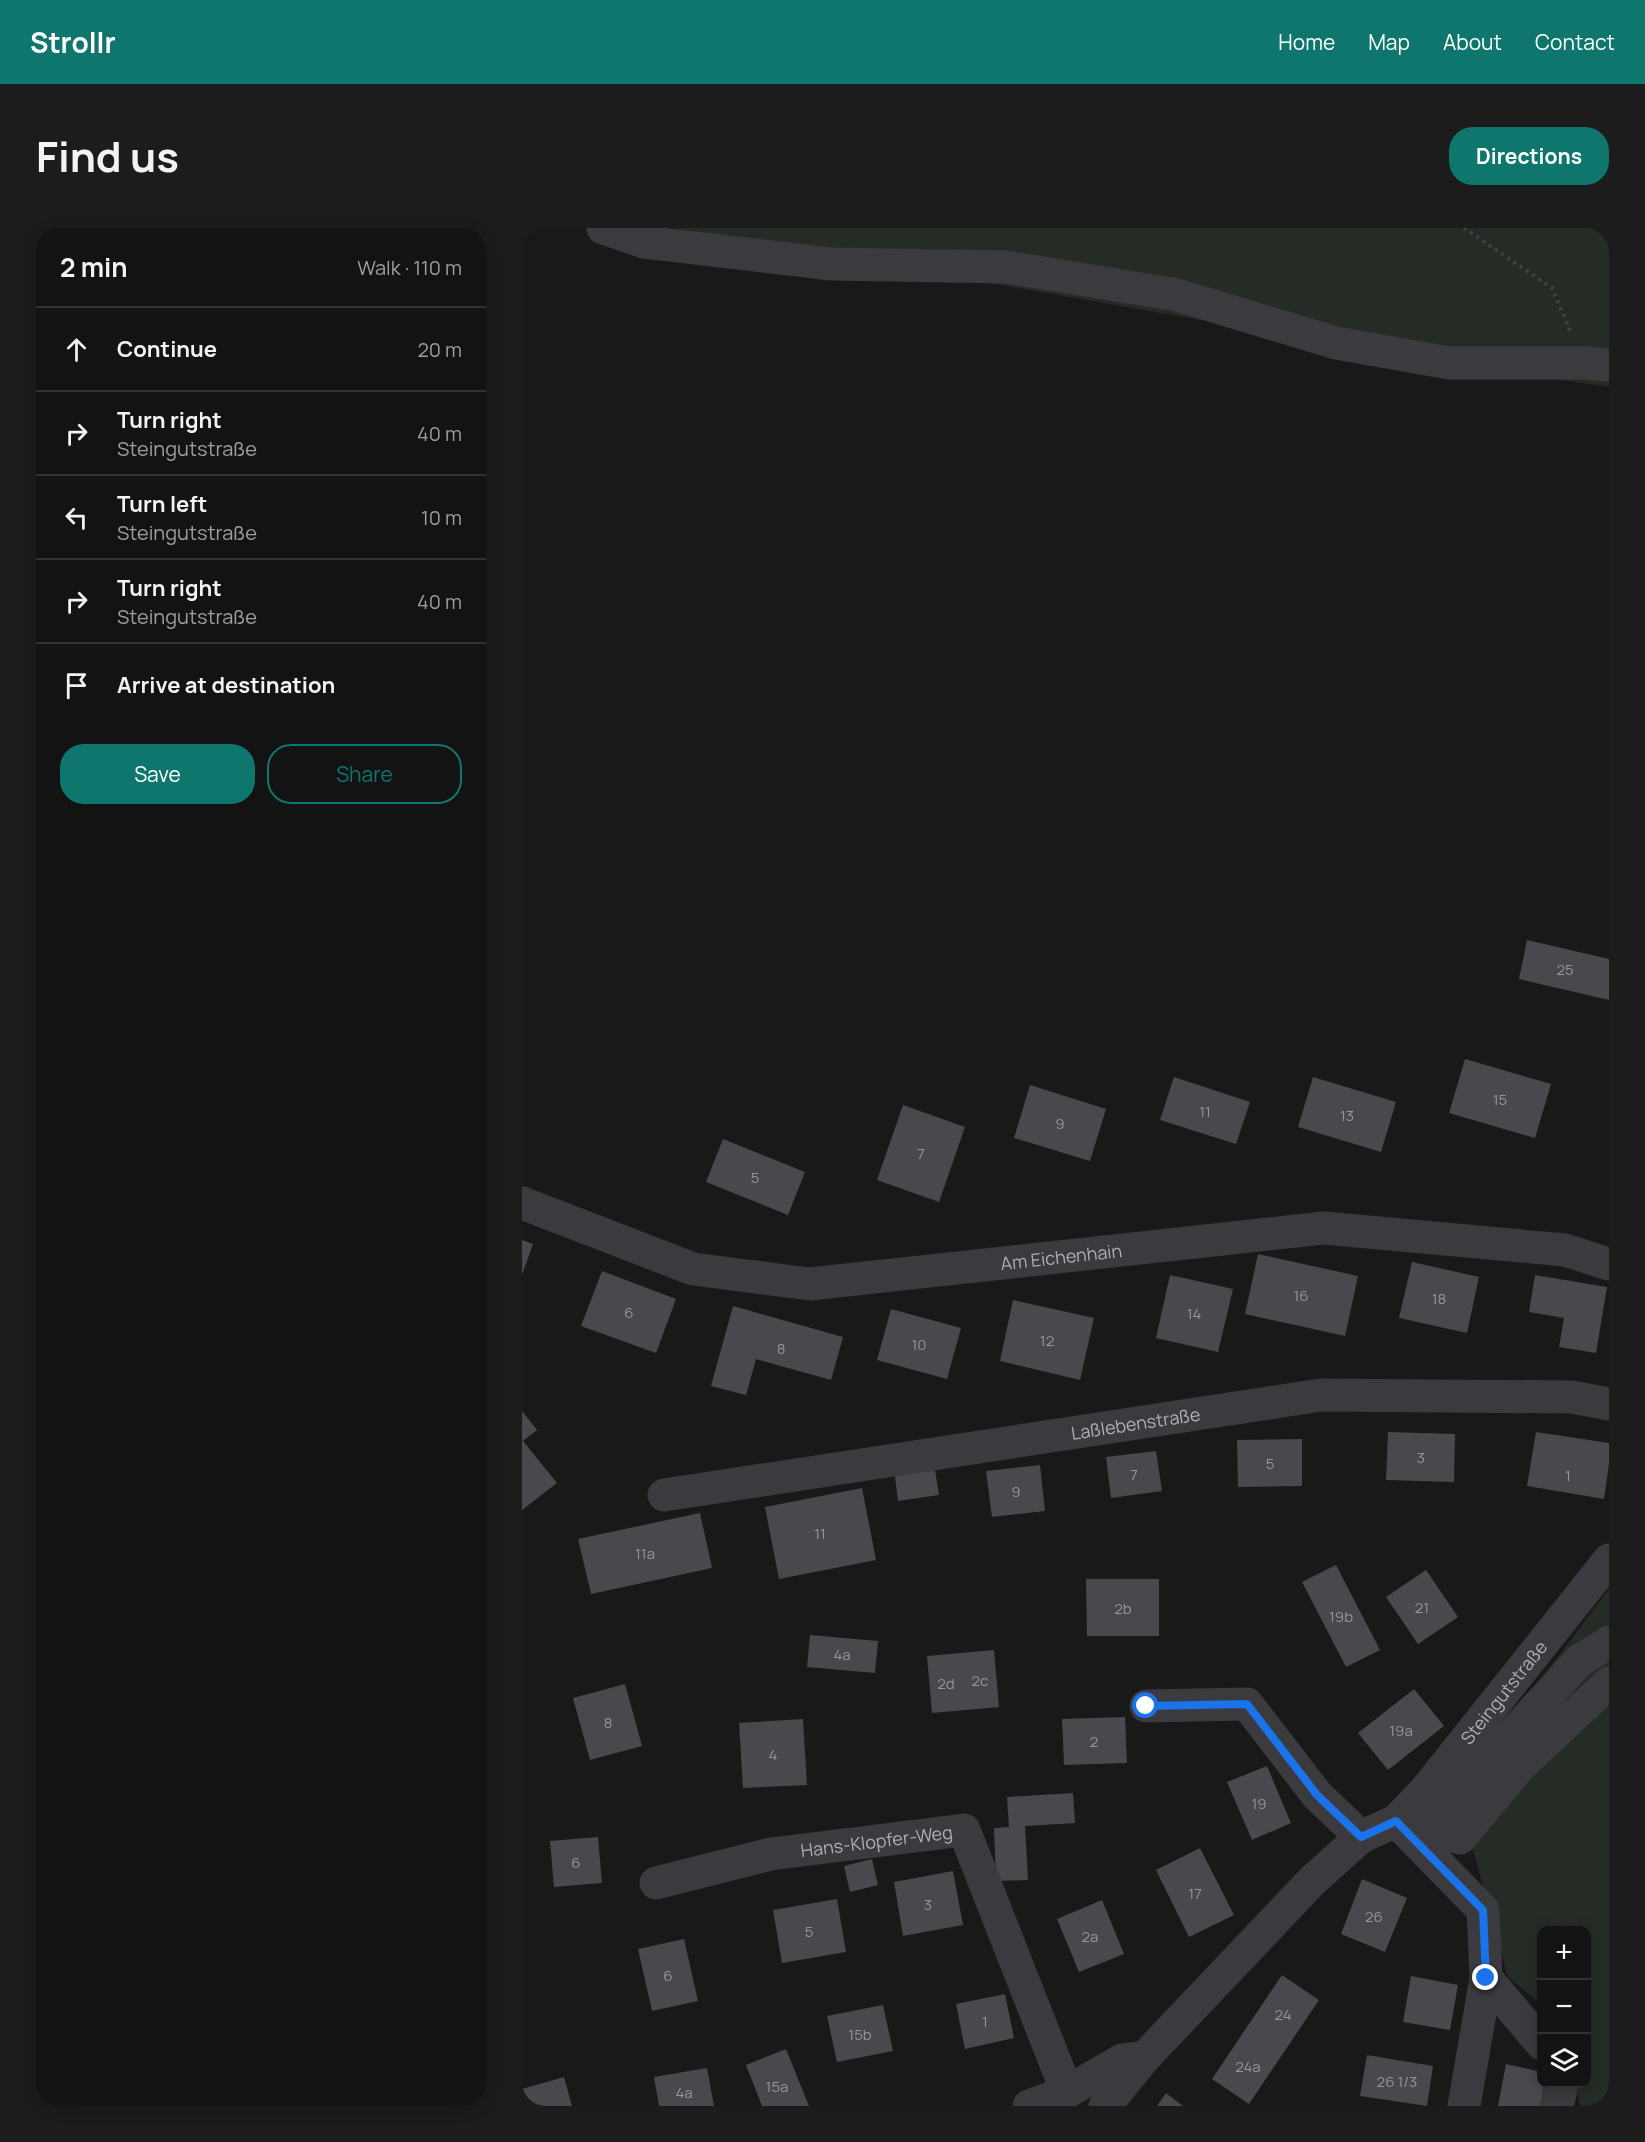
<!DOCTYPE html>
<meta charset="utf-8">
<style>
body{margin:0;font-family:Manrope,sans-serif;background:#1c1c1d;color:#f1f3f6}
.controls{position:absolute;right:18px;bottom:18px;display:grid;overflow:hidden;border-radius:12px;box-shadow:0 3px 15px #0003}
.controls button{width:54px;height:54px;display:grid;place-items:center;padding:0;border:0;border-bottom:2px solid #323234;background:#131314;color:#f1f3f6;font:30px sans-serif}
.stop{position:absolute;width:18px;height:18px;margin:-14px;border:4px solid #1a73e8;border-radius:50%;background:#fff}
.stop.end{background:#1a73e8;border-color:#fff;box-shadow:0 2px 6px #0008}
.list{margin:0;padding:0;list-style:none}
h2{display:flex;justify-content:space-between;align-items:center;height:78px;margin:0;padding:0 24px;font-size:26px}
h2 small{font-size:20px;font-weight:400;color:#9d9ea0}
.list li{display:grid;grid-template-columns:39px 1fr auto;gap:18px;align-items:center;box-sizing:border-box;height:84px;padding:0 24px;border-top:2px solid #323234}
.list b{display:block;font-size:22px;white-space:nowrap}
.list p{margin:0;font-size:20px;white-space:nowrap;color:#9d9ea0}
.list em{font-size:20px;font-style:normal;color:#9d9ea0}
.actions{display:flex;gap:12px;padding:18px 24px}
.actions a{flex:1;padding:14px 0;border:2px solid #0f766e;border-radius:24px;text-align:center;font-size:21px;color:#0f766e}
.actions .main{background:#0f766e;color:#fff}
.icon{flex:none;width:33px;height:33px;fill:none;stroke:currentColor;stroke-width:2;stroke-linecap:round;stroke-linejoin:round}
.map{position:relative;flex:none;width:1087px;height:1878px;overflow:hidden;border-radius:24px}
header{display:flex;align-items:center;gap:36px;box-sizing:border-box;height:84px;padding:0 30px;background:#0f766e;color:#fff}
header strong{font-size:28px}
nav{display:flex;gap:33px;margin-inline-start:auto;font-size:21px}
.intro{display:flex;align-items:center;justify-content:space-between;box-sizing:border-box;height:144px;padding:0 36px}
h1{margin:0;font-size:42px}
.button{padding:15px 27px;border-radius:24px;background:#0f766e;color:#fff;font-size:21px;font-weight:700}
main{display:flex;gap:36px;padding:0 36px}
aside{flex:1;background:#131314;border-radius:24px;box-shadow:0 3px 15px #0003}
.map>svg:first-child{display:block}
</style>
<header>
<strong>Strollr</strong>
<nav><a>Home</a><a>Map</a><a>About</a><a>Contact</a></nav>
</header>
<div class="intro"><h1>Find us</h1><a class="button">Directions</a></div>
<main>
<aside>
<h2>2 min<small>Walk · 110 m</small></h2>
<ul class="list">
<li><svg class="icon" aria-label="ahead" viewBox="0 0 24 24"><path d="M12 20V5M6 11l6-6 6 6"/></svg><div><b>Continue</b></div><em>20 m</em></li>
<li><svg class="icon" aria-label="right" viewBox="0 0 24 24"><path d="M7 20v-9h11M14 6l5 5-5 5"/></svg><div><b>Turn right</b><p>Steingutstraße</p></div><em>40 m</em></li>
<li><svg class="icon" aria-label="left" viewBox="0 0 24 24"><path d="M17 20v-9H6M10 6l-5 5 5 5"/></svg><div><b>Turn left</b><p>Steingutstraße</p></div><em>10 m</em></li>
<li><svg class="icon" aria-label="right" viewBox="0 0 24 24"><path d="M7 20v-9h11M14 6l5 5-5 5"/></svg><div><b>Turn right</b><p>Steingutstraße</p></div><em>40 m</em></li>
<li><svg class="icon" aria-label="arrive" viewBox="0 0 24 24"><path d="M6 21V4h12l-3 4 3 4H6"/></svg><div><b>Arrive at destination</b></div></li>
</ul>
<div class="actions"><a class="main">Save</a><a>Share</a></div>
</aside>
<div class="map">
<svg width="1087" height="1878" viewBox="0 0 1087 1878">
<rect width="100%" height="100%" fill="#19191a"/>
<path fill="#252c26" d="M151 0H1087V159L927 135Z
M1087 1361V1878H1058L1054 1856H1064V1702H1020L1019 1776 986 1749 935 1563Z"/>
<path fill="#48494c" d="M1005 712 1087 731V772L997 751Z
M943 831 1029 856 1013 910 927 885Z
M652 849 728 874 714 916 638 892Z
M791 849 874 874 859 924 776 899Z
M508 857 584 881 568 933 492 910Z
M381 877 443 899 417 974 355 952Z
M201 911 283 944 266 987 184 954Z
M0 1012 11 1016 0 1047Z
M736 1026 836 1048 823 1108 723 1086Z
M890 1034 957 1049 945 1105 877 1090Z
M80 1043 154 1071 134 1125 59 1098Z
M648 1047 711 1061 696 1124 634 1110Z
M1013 1047 1085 1059 1074 1125 1037 1119 1042 1090 1007 1084Z
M491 1072 572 1090 558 1152 478 1133Z
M211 1078 321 1109 309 1152 234 1131 224 1167 189 1158Z
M369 1081 439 1100 425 1151 355 1132Z
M0 1183 15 1202 1 1213 35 1255 0 1282Z
M866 1204 933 1206 932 1254 864 1252Z
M1014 1204 1087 1215V1236L1082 1271 1005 1258Z
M780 1211V1258L716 1259 715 1212Z
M634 1223 640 1263 589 1270 584 1229Z
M412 1236 417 1267 376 1273 372 1241Z
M518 1237 523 1283 470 1289 464 1243Z
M340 1260 354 1332 257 1351 243 1279Z
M178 1285 190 1340 69 1366 56 1311Z
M814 1337 858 1422 824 1439 780 1354Z
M904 1342 936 1389 896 1416 864 1369Z
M564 1351H637V1408H565Z
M288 1407 356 1413 353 1445 285 1439Z
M472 1422 477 1479 410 1485 405 1428Z
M103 1456 120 1518 68 1532 51 1470Z
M892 1461 922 1498 866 1542 836 1505Z
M603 1489 605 1535 542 1537 540 1491Z
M281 1491 285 1557 221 1560 217 1495Z
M745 1538 769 1595 730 1612 705 1554Z
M551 1565 553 1595 503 1598 506 1652 474 1653 472 1600 487 1599 485 1569Z
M76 1609 80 1655 32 1659 28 1613Z
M678 1620 712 1687 667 1709 634 1642Z
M350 1631 356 1657 328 1664 322 1638Z
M431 1643 441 1697 381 1708 372 1654Z
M840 1651 885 1670 863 1724 819 1706Z
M315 1671 324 1724 260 1735 251 1682Z
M580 1672 602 1726 557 1744 535 1691Z
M162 1711 176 1773 130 1783 116 1721Z
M760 1747 797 1772 727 1876 690 1851Z
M889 1748 936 1757 928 1802 881 1794Z
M483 1766 492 1810 443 1821 434 1776Z
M361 1777 371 1823 315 1834 305 1788Z
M264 1821 287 1878H240L224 1837Z
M845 1827 911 1838 905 1878 838 1868Z
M984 1836 1020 1844V1856H1023L1018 1878H976Z
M185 1840 192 1878H137L132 1849Z
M42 1849 50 1878H0V1861Z
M644 1865 661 1878H635Z"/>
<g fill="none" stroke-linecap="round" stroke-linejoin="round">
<path stroke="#404146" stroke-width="4" stroke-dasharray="3 4.5" stroke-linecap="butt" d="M942 0 1030 60 1049 105"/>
<g stroke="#3a3a3f" stroke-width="33">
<path d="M81 0 122 14 309 36 484 39 655 67 814 115 927 135H1063L1087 137"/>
<path id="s1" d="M0 975 171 1041 288 1056 802 1000 1043 1022 1087 1036"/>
<path id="s2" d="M142 1267 799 1167 1050 1169 1087 1176"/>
<path d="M624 1478 725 1476 795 1567 839 1609"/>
<path id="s3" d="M874 1593 903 1563 1087 1332"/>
<path d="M874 1593 961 1682 964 1750 942 1878"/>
<path d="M879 1594 938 1610 997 1539 1087 1455"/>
<path id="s4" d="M134 1655 249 1626 442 1602 545 1864"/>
<path d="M964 1750 1020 1816"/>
<path d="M507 1878 545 1864 600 1832 622 1829"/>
<path d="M583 1878 623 1829 790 1653 839 1609 874 1593 921 1582 1057 1433 1087 1414"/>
<path d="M1035 1878 1039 1862 1037 1856"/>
</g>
</g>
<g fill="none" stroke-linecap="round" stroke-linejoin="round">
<path stroke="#1a73e8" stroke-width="8" d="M624 1478 725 1476 795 1567 839 1609 874 1593 961 1682 964 1750"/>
</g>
<g text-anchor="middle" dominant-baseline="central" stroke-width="4.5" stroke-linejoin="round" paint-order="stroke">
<g font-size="15" fill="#93969d">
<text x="1043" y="741">25</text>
<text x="978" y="871">15</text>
<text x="683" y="883">11</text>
<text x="825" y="887">13</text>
<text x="538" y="895">9</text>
<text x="399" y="925">7</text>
<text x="233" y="949">5</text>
<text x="779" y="1067">16</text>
<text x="917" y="1070">18</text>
<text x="107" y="1084">6</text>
<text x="672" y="1085">14</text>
<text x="525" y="1112">12</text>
<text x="397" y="1116">10</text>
<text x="259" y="1120">8</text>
<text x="899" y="1229">3</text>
<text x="748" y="1235">5</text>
<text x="612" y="1246">7</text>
<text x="1046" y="1247">1</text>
<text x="494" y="1263">9</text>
<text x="298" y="1305">11</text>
<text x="123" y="1325">11a</text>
<text x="900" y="1379">21</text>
<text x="601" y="1380">2b</text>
<text x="819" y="1388">19b</text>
<text x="320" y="1426">4a</text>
<text x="458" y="1452">2c</text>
<text x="424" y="1455">2d</text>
<text x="86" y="1494">8</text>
<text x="879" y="1502">19a</text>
<text x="572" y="1513">2</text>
<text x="251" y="1526">4</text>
<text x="737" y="1575">19</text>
<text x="54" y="1634">6</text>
<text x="673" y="1665">17</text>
<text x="406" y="1676">3</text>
<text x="852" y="1688">26</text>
<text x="287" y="1703">5</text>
<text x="568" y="1708">2a</text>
<text x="146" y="1747">6</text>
<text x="761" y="1786">24</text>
<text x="463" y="1793">1</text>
<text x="338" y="1806">15b</text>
<text x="726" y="1838">24a</text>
<text x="875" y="1853">26 1/3</text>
<text x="255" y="1858">15a</text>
<text x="162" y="1864">4a</text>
</g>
<g font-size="18" fill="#acafb8" stroke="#141315">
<text stroke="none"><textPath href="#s1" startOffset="554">Am Eichenhain</textPath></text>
<text stroke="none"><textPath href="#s2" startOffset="477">Laßlebenstraße</textPath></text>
<text stroke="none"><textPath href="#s3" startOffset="168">Steingutstraße</textPath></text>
<text stroke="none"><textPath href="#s4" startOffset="225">Hans-Klopfer-Weg</textPath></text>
</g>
</g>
</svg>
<div class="controls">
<button>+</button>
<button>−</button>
<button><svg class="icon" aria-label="layers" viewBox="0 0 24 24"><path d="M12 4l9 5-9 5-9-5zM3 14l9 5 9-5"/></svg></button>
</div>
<div class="stop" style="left:624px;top:1478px"></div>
<div class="stop end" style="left:964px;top:1750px"></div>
</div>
</main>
